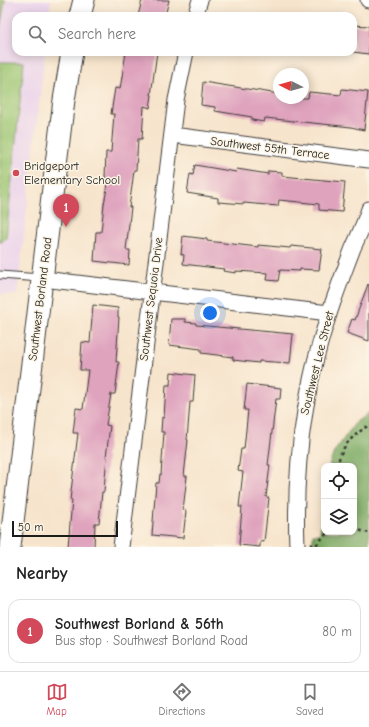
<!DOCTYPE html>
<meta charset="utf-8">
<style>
body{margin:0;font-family:"Comic Neue",sans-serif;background:#f6f6f6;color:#222}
.controls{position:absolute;right:12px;bottom:12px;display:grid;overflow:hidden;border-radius:8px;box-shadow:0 2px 10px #0003}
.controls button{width:36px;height:36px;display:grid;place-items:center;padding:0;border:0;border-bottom:1px solid #e0e0e0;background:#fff;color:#222;font:20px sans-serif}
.compass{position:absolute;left:273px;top:68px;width:36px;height:36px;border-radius:50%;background:#fff;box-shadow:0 2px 10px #0003;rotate:276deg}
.scale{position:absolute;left:12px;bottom:10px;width:106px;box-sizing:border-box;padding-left:4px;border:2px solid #1c1c1c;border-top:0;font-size:11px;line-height:14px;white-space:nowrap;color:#1c1c1c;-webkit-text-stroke:3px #fcf5e5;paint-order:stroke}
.you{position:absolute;left:210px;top:313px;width:14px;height:14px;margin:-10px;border:3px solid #fff;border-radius:50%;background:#1a73e8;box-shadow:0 0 0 6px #1a73e833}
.badge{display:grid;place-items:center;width:26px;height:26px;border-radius:50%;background:#d1495b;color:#fff;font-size:13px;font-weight:700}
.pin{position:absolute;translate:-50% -33px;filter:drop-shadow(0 1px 2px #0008)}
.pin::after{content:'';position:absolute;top:21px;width:14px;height:12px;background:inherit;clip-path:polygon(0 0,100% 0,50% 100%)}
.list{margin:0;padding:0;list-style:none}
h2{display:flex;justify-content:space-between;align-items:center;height:52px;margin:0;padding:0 16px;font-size:17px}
h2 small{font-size:13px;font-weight:400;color:#767676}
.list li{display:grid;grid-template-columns:26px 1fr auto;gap:12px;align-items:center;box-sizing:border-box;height:64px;margin:0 8px 8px;padding:0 8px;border:1px solid #e0e0e0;border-radius:12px}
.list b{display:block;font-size:15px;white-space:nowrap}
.list p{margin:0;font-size:13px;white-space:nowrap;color:#767676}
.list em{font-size:13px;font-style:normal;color:#767676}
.icon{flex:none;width:22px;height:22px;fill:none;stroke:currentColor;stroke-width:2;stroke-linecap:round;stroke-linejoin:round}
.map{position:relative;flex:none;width:369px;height:547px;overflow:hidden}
.search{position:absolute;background:#fff;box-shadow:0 2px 10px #0003;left:12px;right:12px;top:12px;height:44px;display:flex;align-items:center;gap:10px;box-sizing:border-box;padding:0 14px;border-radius:12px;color:#767676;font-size:15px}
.sheet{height:124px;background:#fff}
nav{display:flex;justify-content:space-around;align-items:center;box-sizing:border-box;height:56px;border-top:1px solid #e0e0e0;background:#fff;font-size:11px;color:#767676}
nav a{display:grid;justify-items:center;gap:2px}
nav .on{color:#d1495b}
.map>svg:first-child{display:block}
</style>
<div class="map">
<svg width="369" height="547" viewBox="0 0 369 547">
<rect width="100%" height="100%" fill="#fcf5e5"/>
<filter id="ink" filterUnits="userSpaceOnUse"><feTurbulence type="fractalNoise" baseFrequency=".025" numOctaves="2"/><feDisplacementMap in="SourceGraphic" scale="8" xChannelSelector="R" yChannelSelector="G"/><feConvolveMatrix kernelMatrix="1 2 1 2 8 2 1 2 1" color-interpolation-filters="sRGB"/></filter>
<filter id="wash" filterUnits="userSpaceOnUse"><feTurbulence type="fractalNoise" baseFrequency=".012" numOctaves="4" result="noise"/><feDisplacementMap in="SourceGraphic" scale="16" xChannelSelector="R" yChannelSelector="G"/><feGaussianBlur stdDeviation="0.9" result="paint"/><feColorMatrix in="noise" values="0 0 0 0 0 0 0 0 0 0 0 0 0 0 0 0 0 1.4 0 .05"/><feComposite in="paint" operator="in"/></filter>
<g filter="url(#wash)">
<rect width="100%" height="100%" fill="#f7e4cc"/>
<path fill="#ead1ec" d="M0 0H51L49 16H16V52H45L17 295 0 294Z"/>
<path fill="#9bc571" stroke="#5c7046" d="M0 0H5L0 28Z
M0 62H24L6 238 0 243Z"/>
<path fill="#7caa63" stroke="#4c6340" d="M369 413V545L313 547V534H320L324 480V532H354V466H329L334 452 356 422Z"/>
<g id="blocks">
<path fill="#dfa3be" d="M142 0H169L165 16H138Z
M353 25 369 26V54L353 52Z
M126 52H157L151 95H152L150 108 144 106 142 139H138L136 170H134L132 186 129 207H131L126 250H130L129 265 94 261 96 232H101L104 204 109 178H105L106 152H111L114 114H111L115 88 120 89Z
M203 82 279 94V98H308L309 92 341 95 342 89 368 92 364 130 351 127 265 118 264 122 252 120V117L215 111V107L201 105Z
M195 165 236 172 237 169 268 174V171L282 172V176L345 182 342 212 319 210V204L279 200 278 206 244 203V204L218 202V198L187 193 190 174 193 175Z
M183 236 207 239V241L258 247V245L290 248 291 246 322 249 319 270 300 269V271L280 270 278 281 267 280 268 273 236 271V273L223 271 224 269 183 264 184 255 181 254Z
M368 284 369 285V341L347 333 352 319 355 320Z
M93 305 118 308V317H119L116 362H119L115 394H111L106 425 110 426 106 457H107L105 477 104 492H102L99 523H95L94 547H68L72 500H70L78 433H73L76 408 83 409 88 370H80L82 342 90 343Z
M171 319H185V322L196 323V325L293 334 290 363 259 361V363L233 360V357L201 353V349L169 345Z
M171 372 195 375 193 402H190L187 440H188L184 476H187L183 510 186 511 183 538 152 535 156 483H159L160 474 161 475 164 432H161L162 417 164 418 166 385H170Z
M247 384 281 388 280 399H276L268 465H270L266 497 269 498 264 542 260 541V547L239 545 242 507H239L243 472 238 471 241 449H244L248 410H244Z"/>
</g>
</g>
<g filter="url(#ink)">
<use href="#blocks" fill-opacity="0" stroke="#3d3a36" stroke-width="1"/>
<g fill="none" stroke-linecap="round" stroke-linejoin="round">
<defs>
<path id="service" d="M0 275 41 278"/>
<path id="minor" d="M368 0H369
M195 16 200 0
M172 135 369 160
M43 279 329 313
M121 547 176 100 186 52
M297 547C294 467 304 387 330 311 337 290 345 269 353 248 359 235 365 222 369 209"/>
<path id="secondary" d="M80 16 84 0
M10 547 53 188 64 100 72 52"/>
</defs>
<use href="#service" stroke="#3d3a36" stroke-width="9"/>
<use href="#minor" stroke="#3d3a36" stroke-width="17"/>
<use href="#secondary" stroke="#3d3a36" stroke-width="23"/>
<path stroke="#3d3a36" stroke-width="2.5" stroke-dasharray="3 3" stroke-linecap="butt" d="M338 466C339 447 354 435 369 425
M354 529 369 533
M310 545 317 544 328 532"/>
<use href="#service" stroke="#fff" stroke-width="7"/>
<use href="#minor" stroke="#fff" stroke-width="15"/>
<use href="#secondary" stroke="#fff" stroke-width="21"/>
</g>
</g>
<circle fill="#d1495b" stroke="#fcf5e5" stroke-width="1.5" cx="16" cy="173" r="4"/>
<g text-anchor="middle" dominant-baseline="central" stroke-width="3" stroke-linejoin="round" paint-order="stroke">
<g font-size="12" fill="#1c1c1c" stroke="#fcf5e5">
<text transform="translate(270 148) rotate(7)">Southwest 55th Terrace</text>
<text transform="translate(40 299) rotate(-83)">Southwest Borland Road</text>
<text transform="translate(151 299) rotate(-83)">Southwest Sequoia Drive</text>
<text transform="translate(317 363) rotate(-76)">Southwest Lee Street</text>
</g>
<g font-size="12" fill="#1c1c1c" stroke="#fcf5e5" text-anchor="start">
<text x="24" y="166">Bridgeport<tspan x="24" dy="14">Elementary School</tspan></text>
</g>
</g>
</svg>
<div class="controls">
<button><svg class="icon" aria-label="locate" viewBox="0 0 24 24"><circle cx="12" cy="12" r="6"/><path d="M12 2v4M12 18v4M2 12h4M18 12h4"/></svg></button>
<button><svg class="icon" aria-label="layers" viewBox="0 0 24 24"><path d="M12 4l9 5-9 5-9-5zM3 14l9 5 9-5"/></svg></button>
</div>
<svg class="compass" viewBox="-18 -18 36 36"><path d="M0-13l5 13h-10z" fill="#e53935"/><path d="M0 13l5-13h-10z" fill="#767676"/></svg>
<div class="scale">50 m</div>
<div class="you"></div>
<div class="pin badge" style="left:66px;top:227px">1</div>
<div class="search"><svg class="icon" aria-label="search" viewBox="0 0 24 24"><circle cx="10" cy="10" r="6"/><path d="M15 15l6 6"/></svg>Search here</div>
</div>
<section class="sheet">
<h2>Nearby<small></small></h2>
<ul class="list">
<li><span class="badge">1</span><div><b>Southwest Borland &amp; 56th</b><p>Bus stop · Southwest Borland Road</p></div><em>80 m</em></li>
</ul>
</section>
<nav>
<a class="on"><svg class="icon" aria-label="map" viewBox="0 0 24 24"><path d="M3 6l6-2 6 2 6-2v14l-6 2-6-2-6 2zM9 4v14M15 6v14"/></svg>Map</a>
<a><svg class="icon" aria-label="directions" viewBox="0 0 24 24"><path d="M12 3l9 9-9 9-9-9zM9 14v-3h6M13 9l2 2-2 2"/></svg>Directions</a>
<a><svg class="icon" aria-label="saved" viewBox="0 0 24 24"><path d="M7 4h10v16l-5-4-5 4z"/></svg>Saved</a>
</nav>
